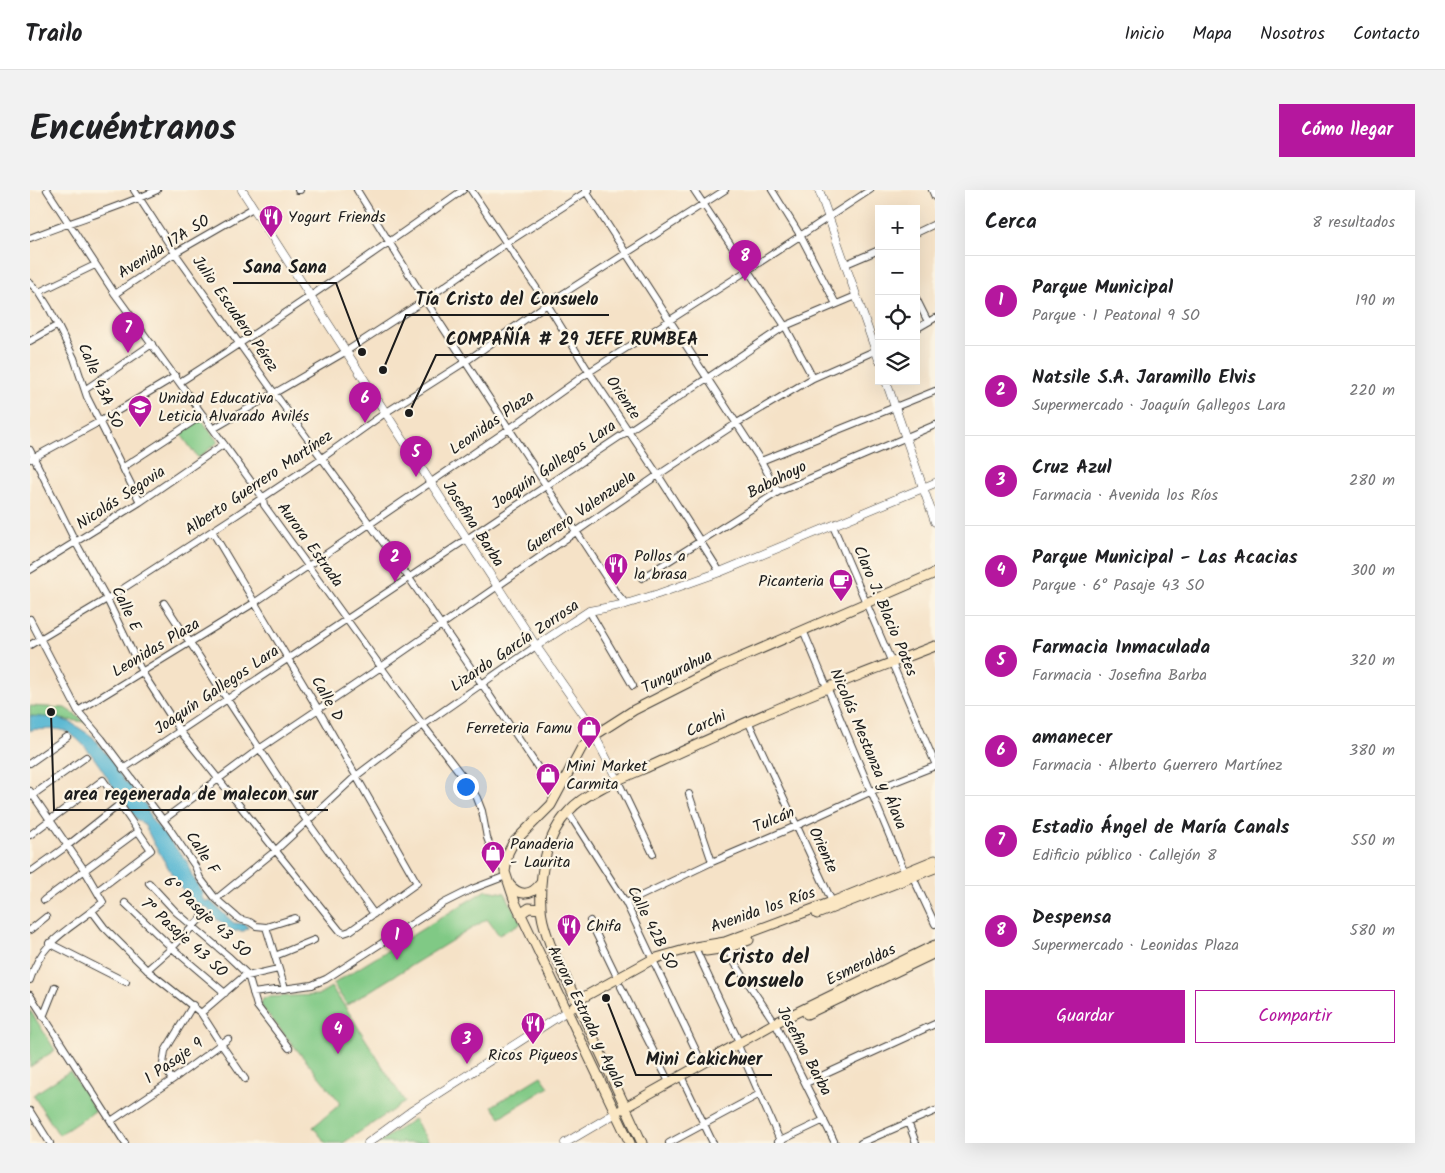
<!DOCTYPE html>
<html lang="es">
<meta charset="utf-8">
<style>
body{margin:0;font-family:Kalam,sans-serif;background:#f2f2f2;color:#202124}
.controls{position:absolute;right:15px;top:15px;display:grid;overflow:hidden;border-radius:0px;box-shadow:0 5px 20px #0002}
.controls button{width:45px;height:45px;display:grid;place-items:center;padding:0;border:0;border-bottom:1px solid #e0e0e0;background:#fff;color:#202124;font:25px sans-serif}
.you{position:absolute;left:435px;top:596px;width:18px;height:18px;margin:-12px;border:4px solid #fff;border-radius:50%;background:#1a73e8;box-shadow:0 0 0 8px #1a73e833}
.badge{display:grid;place-items:center;width:32px;height:32px;border-radius:50%;background:#b5179e;color:#fff;font-size:16px;font-weight:700}
.pin{position:absolute;translate:-50% -41px;filter:drop-shadow(0 1px 2px #0008)}
.pin::after{content:'';position:absolute;top:26px;width:18px;height:15px;background:inherit;clip-path:polygon(0 0,100% 0,50% 100%)}
.list{margin:0;padding:0;list-style:none}
h2{display:flex;justify-content:space-between;align-items:center;height:65px;margin:0;padding:0 20px;font-size:21px}
h2 small{font-size:16px;font-weight:400;color:#757577}
.list li{display:grid;grid-template-columns:32px 1fr auto;gap:15px;align-items:center;box-sizing:border-box;height:90px;padding:0 20px;border-top:1px solid #e0e0e0}
.list b{display:block;font-size:19px;white-space:nowrap}
.list p{margin:0;font-size:16px;white-space:nowrap;color:#757577}
.list em{font-size:16px;font-style:normal;color:#757577}
.actions{display:flex;gap:10px;padding:15px 20px}
.actions a{flex:1;padding:11px 0;border:1px solid #b5179e;border-radius:0px;text-align:center;font-size:18px;color:#b5179e}
.actions .main{background:#b5179e;color:#fff}
.icon{flex:none;width:28px;height:28px;fill:none;stroke:currentColor;stroke-width:2;stroke-linecap:round;stroke-linejoin:round}
.map{position:relative;flex:none;width:905px;height:953px;overflow:hidden;border-radius:0px}
header{display:flex;align-items:center;gap:30px;box-sizing:border-box;height:70px;padding:0 25px;background:#fff;border-bottom:1px solid #e0e0e0}
header strong{font-size:24px}
nav{display:flex;gap:28px;margin-inline-start:auto;font-size:18px}
.intro{display:flex;align-items:center;justify-content:space-between;box-sizing:border-box;height:120px;padding:0 30px}
h1{margin:0;font-size:35px}
.button{padding:12px 22px;border-radius:0px;background:#b5179e;color:#fff;font-size:18px;font-weight:700}
main{display:flex;gap:30px;padding:0 30px}
aside{flex:1;background:#fff;border-radius:0px;box-shadow:0 5px 20px #0002}
.map>svg:first-child{display:block}
</style>
<header>
<strong>Trailo</strong>
<nav><a>Inicio</a><a>Mapa</a><a>Nosotros</a><a>Contacto</a></nav>
</header>
<div class="intro"><h1>Encuéntranos</h1><a class="button">Cómo llegar</a></div>
<main>
<div class="map">
<svg width="905" height="953" viewBox="0 0 905 953">
<rect width="100%" height="100%" fill="#fcf5e5"/>
<filter id="ink" filterUnits="userSpaceOnUse"><feTurbulence type="fractalNoise" baseFrequency=".02" numOctaves="2"/><feDisplacementMap in="SourceGraphic" scale="10" xChannelSelector="R" yChannelSelector="G"/><feConvolveMatrix kernelMatrix="1 2 1 2 8 2 1 2 1" color-interpolation-filters="sRGB"/></filter>
<filter id="wash" filterUnits="userSpaceOnUse"><feTurbulence type="fractalNoise" baseFrequency=".0096" numOctaves="4" result="noise"/><feDisplacementMap in="SourceGraphic" scale="20" xChannelSelector="R" yChannelSelector="G"/><feGaussianBlur stdDeviation="1.12" result="paint"/><feColorMatrix in="noise" values="0 0 0 0 0 0 0 0 0 0 0 0 0 0 0 0 0 1.4 0 .05"/><feComposite in="paint" operator="in"/></filter>
<g filter="url(#wash)">
<rect width="100%" height="100%" fill="#f5e2c7"/>
<path fill="#80c985" stroke="#4e7250" d="M171 229 188 252 168 268 150 243Z
M0 516 35 518 56 532 0 526Z
M456 700 475 703 491 733 469 745 457 729 317 815 303 794Z
M301 797 316 818 375 912 313 953H296L283 937 309 915V911L232 817 231 813 233 809 237 807 288 805Z
M0 820 25 860 0 877Z
M40 881 65 921 29 945 3 905Z
M511 886 519 897 470 927 462 916Z
M384 929 399 953H348Z"/>
<path fill="#53b5d2" stroke="#386877" d="M0 526 26 528 40 532 63 547 81 570 94 591 100 595 107 607 116 615 121 629 157 671 162 686 173 702 172 707 174 711H180L204 733 216 734 218 738 214 741H203L185 728 178 719 160 709 148 694 124 654 114 634 106 629 98 617 96 610 89 607C77 587 56 550 35 541 25 537 14 541 4 539L0 541Z"/>
</g>
<g filter="url(#ink)">
<g fill="none" stroke-linecap="round" stroke-linejoin="round">
<defs>
<path id="minor" d="M17 0 85 104 233 308 234 315 393 535 440 596 447 608 452 621 457 648 463 663 475 682
M104 0 145 63 245 204 379 388 452 494 527 606
M268 0H270
M327 0 395 110 585 401 596 414
M441 0 517 114 559 182 628 285 690 382
M555 0 731 271 748 302
M664 0 755 136 783 188
M742 0 770 45 806 114
M902 0 905 7
M886 43 905 34
M0 48C42 31 86 19 127 0
M816 74 849 60
M0 93 9 102 19 118 44 168 57 207 110 312
M9 102 65 75
M85 104 145 63 223 18
M886 108 898 132
M886 139 905 128
M0 151 28 135
M150 192C246 131 340 66 433 0
M56 199 122 154
M183 239 315 162 395 110 477 53 559 0
M0 260 46 353 77 409 112 482 150 541 310 741 314 743 320 741 387 693 288 519 182 341
M1 269 69 232 146 186
M731 271 905 201
M92 278 173 225
M803 336 905 573
M0 380 110 312 194 254
M612 388 748 302 905 235
M134 413 277 631 344 724
M559 421 603 496
M0 429 48 521 72 549 139 638 165 676 170 688 186 709 209 729 220 732 226 736 236 737 265 728
M773 440 876 685
M0 455 77 409 205 326 292 268 355 223 435 172 517 114 695 0
M48 521 224 413 479 239 559 182 718 80 840 0
M718 531 804 716
M0 573 37 547
M93 579 755 136 826 106
M588 591 623 664
M0 601 55 681 73 712C43 738 12 748 0 790
M659 604 682 672
M0 607 56 567
M538 622 596 713 672 873
M133 630 229 559 351 477 628 285 707 233 783 188 849 159
M0 645 73 590 121 660 67 701
M2 681 37 656 90 614
M881 683 905 734
M119 693 146 722 198 766 218 785 227 816 259 858
M186 709 245 661 326 586 393 535 506 456
M14 710 108 641
M95 713 142 758 195 803
M596 713 682 672 766 636 842 601 905 576
M62 721 74 737 117 780 171 823 191 854 142 890 81 931
M560 731 589 791
M236 737 255 799
M0 740 16 727
M19 753 96 792
M697 758 702 769 745 833 805 953
M667 762 709 852
M245 766 284 750
M117 780 142 758 175 724
M591 797 639 892
M223 803 282 795 296 789 414 713 442 699 476 686
M0 805 95 953
M171 823 213 787 248 779
M13 827 25 797
M198 849 191 854 215 889
M707 853 751 953
M651 886 683 953
M142 890 133 874 135 861 163 815
M776 893 905 834
M0 921 20 953
M878 932 886 953
M748 952 794 930
M639 953 728 905
M831 953 905 921"/>
<path id="tertiary" d="M212 0 506 456 554 525 588 591
M789 0 849 170
M856 191 905 332
M506 456 559 421 596 414 628 404 690 382 905 293
M338 953 383 920 537 821
M535 953 586 923"/>
<path id="secondary" d="M480 695C489 706 501 706 510 694
M490 724 499 718 511 719
M787 724 905 678
M676 761 697 758 719 750
M544 817 552 808 623 769 665 757 695 752 802 712 905 670
M777 824 905 763
M592 919 745 833 905 755
M600 953 485 712 475 682 478 663 483 653 521 615 552 557 565 545 604 520 689 477 905 383
M612 953 520 754C516 742 511 730 511 717 509 685 516 645 539 621 556 601 600 585 625 574 681 548 738 522 795 499 831 484 869 470 905 456"/>
</defs>
<use href="#minor" stroke="#3d3a36" stroke-width="8"/>
<use href="#tertiary" stroke="#3d3a36" stroke-width="9"/>
<use href="#secondary" stroke="#3d3a36" stroke-width="11"/>
<use href="#minor" stroke="#fff" stroke-width="6"/>
<use href="#tertiary" stroke="#fff" stroke-width="8"/>
<use href="#secondary" stroke="#fbe7c3" stroke-width="9"/>
</g>
</g>
<defs>
<symbol id="restaurant-pin" viewBox="-11 -11 22 30"><path d="M0 17L-7.5 6A9.5 9.5 0 1 1 7.5 6Z" fill="#b5179e" stroke="#fcf5e5"/><path d="M-5-6h1v4h1v-4h1v4h1v-4h1v5L-1.5 .5V6h-2V.5L-5-1ZM5-6V6H3V1.5H1.5Q1.5-4 5-6Z" fill="#fff"/></symbol>
<symbol id="school-pin" viewBox="-11 -11 22 30"><path d="M0 17L-7.5 6A9.5 9.5 0 1 1 7.5 6Z" fill="#b5179e" stroke="#fcf5e5"/><path d="M0-5L7-2L0 1L-7-2ZM-4 1L0 2.5L4 1V4Q0 6-4 4Z" fill="#fff"/></symbol>
<symbol id="cafe-pin" viewBox="-11 -11 22 30"><path d="M0 17L-7.5 6A9.5 9.5 0 1 1 7.5 6Z" fill="#b5179e" stroke="#fcf5e5"/><path d="M-5.5-4.5H6V0H3Q3 3.5 0 3.5H-2.5Q-5.5 3.5-5.5 0ZM3-3.2v2h1.7v-2ZM-6 4.5H4V6H-6Z" fill="#fff"/></symbol>
<symbol id="shop-pin" viewBox="-11 -11 22 30"><path d="M0 17L-7.5 6A9.5 9.5 0 1 1 7.5 6Z" fill="#b5179e" stroke="#fcf5e5"/><path d="M-5-2.5h2.3a2.7 3.5 0 0 1 5.4 0H5L5.5 6h-11ZM-1.5-2.5h3a1.5 2.3 0 0 0-3 0Z" fill="#fff"/></symbol>
</defs>
<g fill-rule="evenodd">
<use href="#restaurant-pin" x="227" y="13" width="28" height="38"/>
<use href="#school-pin" x="96" y="203" width="28" height="38"/>
<use href="#restaurant-pin" x="572" y="361" width="28" height="38"/>
<use href="#cafe-pin" x="797" y="377" width="28" height="38"/>
<use href="#shop-pin" x="545" y="524" width="28" height="38"/>
<use href="#shop-pin" x="504" y="571" width="28" height="38"/>
<use href="#shop-pin" x="449" y="649" width="28" height="38"/>
<use href="#restaurant-pin" x="525" y="722" width="28" height="38"/>
<use href="#restaurant-pin" x="489" y="820" width="28" height="38"/>
</g>
<g text-anchor="middle" dominant-baseline="central" stroke-width="4.5" stroke-linejoin="round" paint-order="stroke">
<g font-size="16" fill="#1c1c1c" stroke="#fcf5e5" text-anchor="start">
<text x="258" y="27">Yogurt Friends</text>
<text x="128" y="208">Unidad Educativa<tspan x="128" dy="18">Leticia Alvarado Avilés</tspan></text>
<text x="604" y="366">Pollos a<tspan x="604" dy="18">la brasa</tspan></text>
<text x="794" y="391" text-anchor="end">Picanteria</text>
<text x="542" y="538" text-anchor="end">Ferreteria Famu</text>
<text x="536" y="576">Mini Market<tspan x="536" dy="18">Carmita</tspan></text>
<text x="480" y="654">Panaderia<tspan x="480" dy="18">- Laurita</tspan></text>
<text x="556" y="736">Chifa</text>
<text x="503" y="865" text-anchor="middle">Ricos Piqueos</text>
</g>
<g font-size="16" fill="#1c1c1c" stroke="#fcf5e5">
<text transform="translate(134 57) rotate(-32)">Avenida 17A SO</text>
<text transform="translate(205 124) rotate(55)">Julio Escudero Pérez</text>
<text transform="translate(70 196) rotate(67)">Calle 43A SO</text>
<text transform="translate(593 208) rotate(56)">Oriente</text>
<text transform="translate(462 233) rotate(-35)">Leonidas Plaza</text>
<text transform="translate(524 275) rotate(-34)">Joaquín Gallegos Lara</text>
<text transform="translate(747 290) rotate(-27)">Babahoyo</text>
<text transform="translate(229 293) rotate(-34)">Alberto Guerrero Martínez</text>
<text transform="translate(91 308) rotate(-33)">Nicolás Segovia</text>
<text transform="translate(551 322) rotate(-35)">Guerrero Valenzuela</text>
<text transform="translate(443 334) rotate(57)">Josefina Barba</text>
<text transform="translate(280 355) rotate(54)">Aurora Estrada</text>
<text transform="translate(96 419) rotate(64)">Calle E</text>
<text transform="translate(855 421) rotate(67)">Claro J. Blacio Potes</text>
<text transform="translate(485 456) rotate(-34)">Lizardo García Zorrosa</text>
<text transform="translate(126 458) rotate(-31)">Leonidas Plaza</text>
<text transform="translate(647 482) rotate(-27)">Tungurahua</text>
<text transform="translate(187 500) rotate(-34)">Joaquín Gallegos Lara</text>
<text transform="translate(297 509) rotate(60)">Calle D</text>
<text transform="translate(676 534) rotate(-25)">Carchi</text>
<text transform="translate(838 559) rotate(67)">Nicolás Mestanza y Álava</text>
<text transform="translate(744 630) rotate(-23)">Tulcán</text>
<text transform="translate(793 660) rotate(65)">Oriente</text>
<text transform="translate(172 663) rotate(57)">Calle F</text>
<text transform="translate(733 720) rotate(-19)">Avenida los Ríos</text>
<text transform="translate(177 727) rotate(43)">6° Pasaje 43 SO</text>
<text transform="translate(622 738) rotate(63)">Calle 42B SO</text>
<text transform="translate(154 748) rotate(42)">7° Pasaje 43 SO</text>
<text transform="translate(831 775) rotate(-26)">Esmeraldas</text>
<text transform="translate(556 827) rotate(64)">Aurora Estrada y Ayala</text>
<text transform="translate(774 861) rotate(62)">Josefina Barba</text>
<text transform="translate(144 871) rotate(-35)">1 Pasaje 9</text>
</g>
<g font-size="21" font-weight="bold" fill="#1c1c1c" stroke="#fcf5e5">
<text x="734" y="767">Cristo del<tspan x="734" dy="24">Consuelo</tspan></text>
</g>
</g>
<path fill="none" stroke="#1c1c1c" stroke-width="2" d="M332 162L306 93H203M353 180L376 125H579M379 223L406 165H678M21 522L24 620H298M576 808L606 885H742"/>
<g fill="#1c1c1c" stroke="#fcf5e5" stroke-width="2">
<circle cx="332" cy="162" r="5"/>
<circle cx="353" cy="180" r="5"/>
<circle cx="379" cy="223" r="5"/>
<circle cx="21" cy="522" r="5"/>
<circle cx="576" cy="808" r="5"/>
</g>
<g font-size="18" text-anchor="middle" font-weight="bold" fill="#1c1c1c" stroke="#fcf5e5" stroke-width="4.5" stroke-linejoin="round" paint-order="stroke">
<text x="255" y="83">Sana Sana</text>
<text x="477" y="115">Tía Cristo del Consuelo</text>
<text x="542" y="155">COMPAÑÍA # 29 JEFE RUMBEA</text>
<text x="161" y="610">area regenerada de malecon sur</text>
<text x="674" y="875">Mini Cakichuer</text>
</g>
</svg>
<div class="controls">
<button>+</button>
<button>−</button>
<button><svg class="icon" aria-label="locate" viewBox="0 0 24 24"><circle cx="12" cy="12" r="6"/><path d="M12 2v4M12 18v4M2 12h4M18 12h4"/></svg></button>
<button><svg class="icon" aria-label="layers" viewBox="0 0 24 24"><path d="M12 4l9 5-9 5-9-5zM3 14l9 5 9-5"/></svg></button>
</div>
<div class="you"></div>
<div class="pin badge" style="left:367px;top:770px">1</div>
<div class="pin badge" style="left:365px;top:392px">2</div>
<div class="pin badge" style="left:437px;top:874px">3</div>
<div class="pin badge" style="left:308px;top:864px">4</div>
<div class="pin badge" style="left:386px;top:287px">5</div>
<div class="pin badge" style="left:335px;top:233px">6</div>
<div class="pin badge" style="left:98px;top:163px">7</div>
<div class="pin badge" style="left:715px;top:91px">8</div>
</div>
<aside>
<h2>Cerca<small>8 resultados</small></h2>
<ul class="list">
<li><span class="badge">1</span><div><b>Parque Municipal</b><p>Parque · 1 Peatonal 9 SO</p></div><em>190 m</em></li>
<li><span class="badge">2</span><div><b>Natsile S.A. Jaramillo Elvis</b><p>Supermercado · Joaquín Gallegos Lara</p></div><em>220 m</em></li>
<li><span class="badge">3</span><div><b>Cruz Azul</b><p>Farmacia · Avenida los Ríos</p></div><em>280 m</em></li>
<li><span class="badge">4</span><div><b>Parque Municipal - Las Acacias</b><p>Parque · 6° Pasaje 43 SO</p></div><em>300 m</em></li>
<li><span class="badge">5</span><div><b>Farmacia Inmaculada</b><p>Farmacia · Josefina Barba</p></div><em>320 m</em></li>
<li><span class="badge">6</span><div><b>amanecer</b><p>Farmacia · Alberto Guerrero Martínez</p></div><em>380 m</em></li>
<li><span class="badge">7</span><div><b>Estadio Ángel de María Canals</b><p>Edificio público · Callejón 8</p></div><em>550 m</em></li>
<li><span class="badge">8</span><div><b>Despensa</b><p>Supermercado · Leonidas Plaza</p></div><em>580 m</em></li>
</ul>
<div class="actions"><a class="main">Guardar</a><a>Compartir</a></div>
</aside>
</main>
